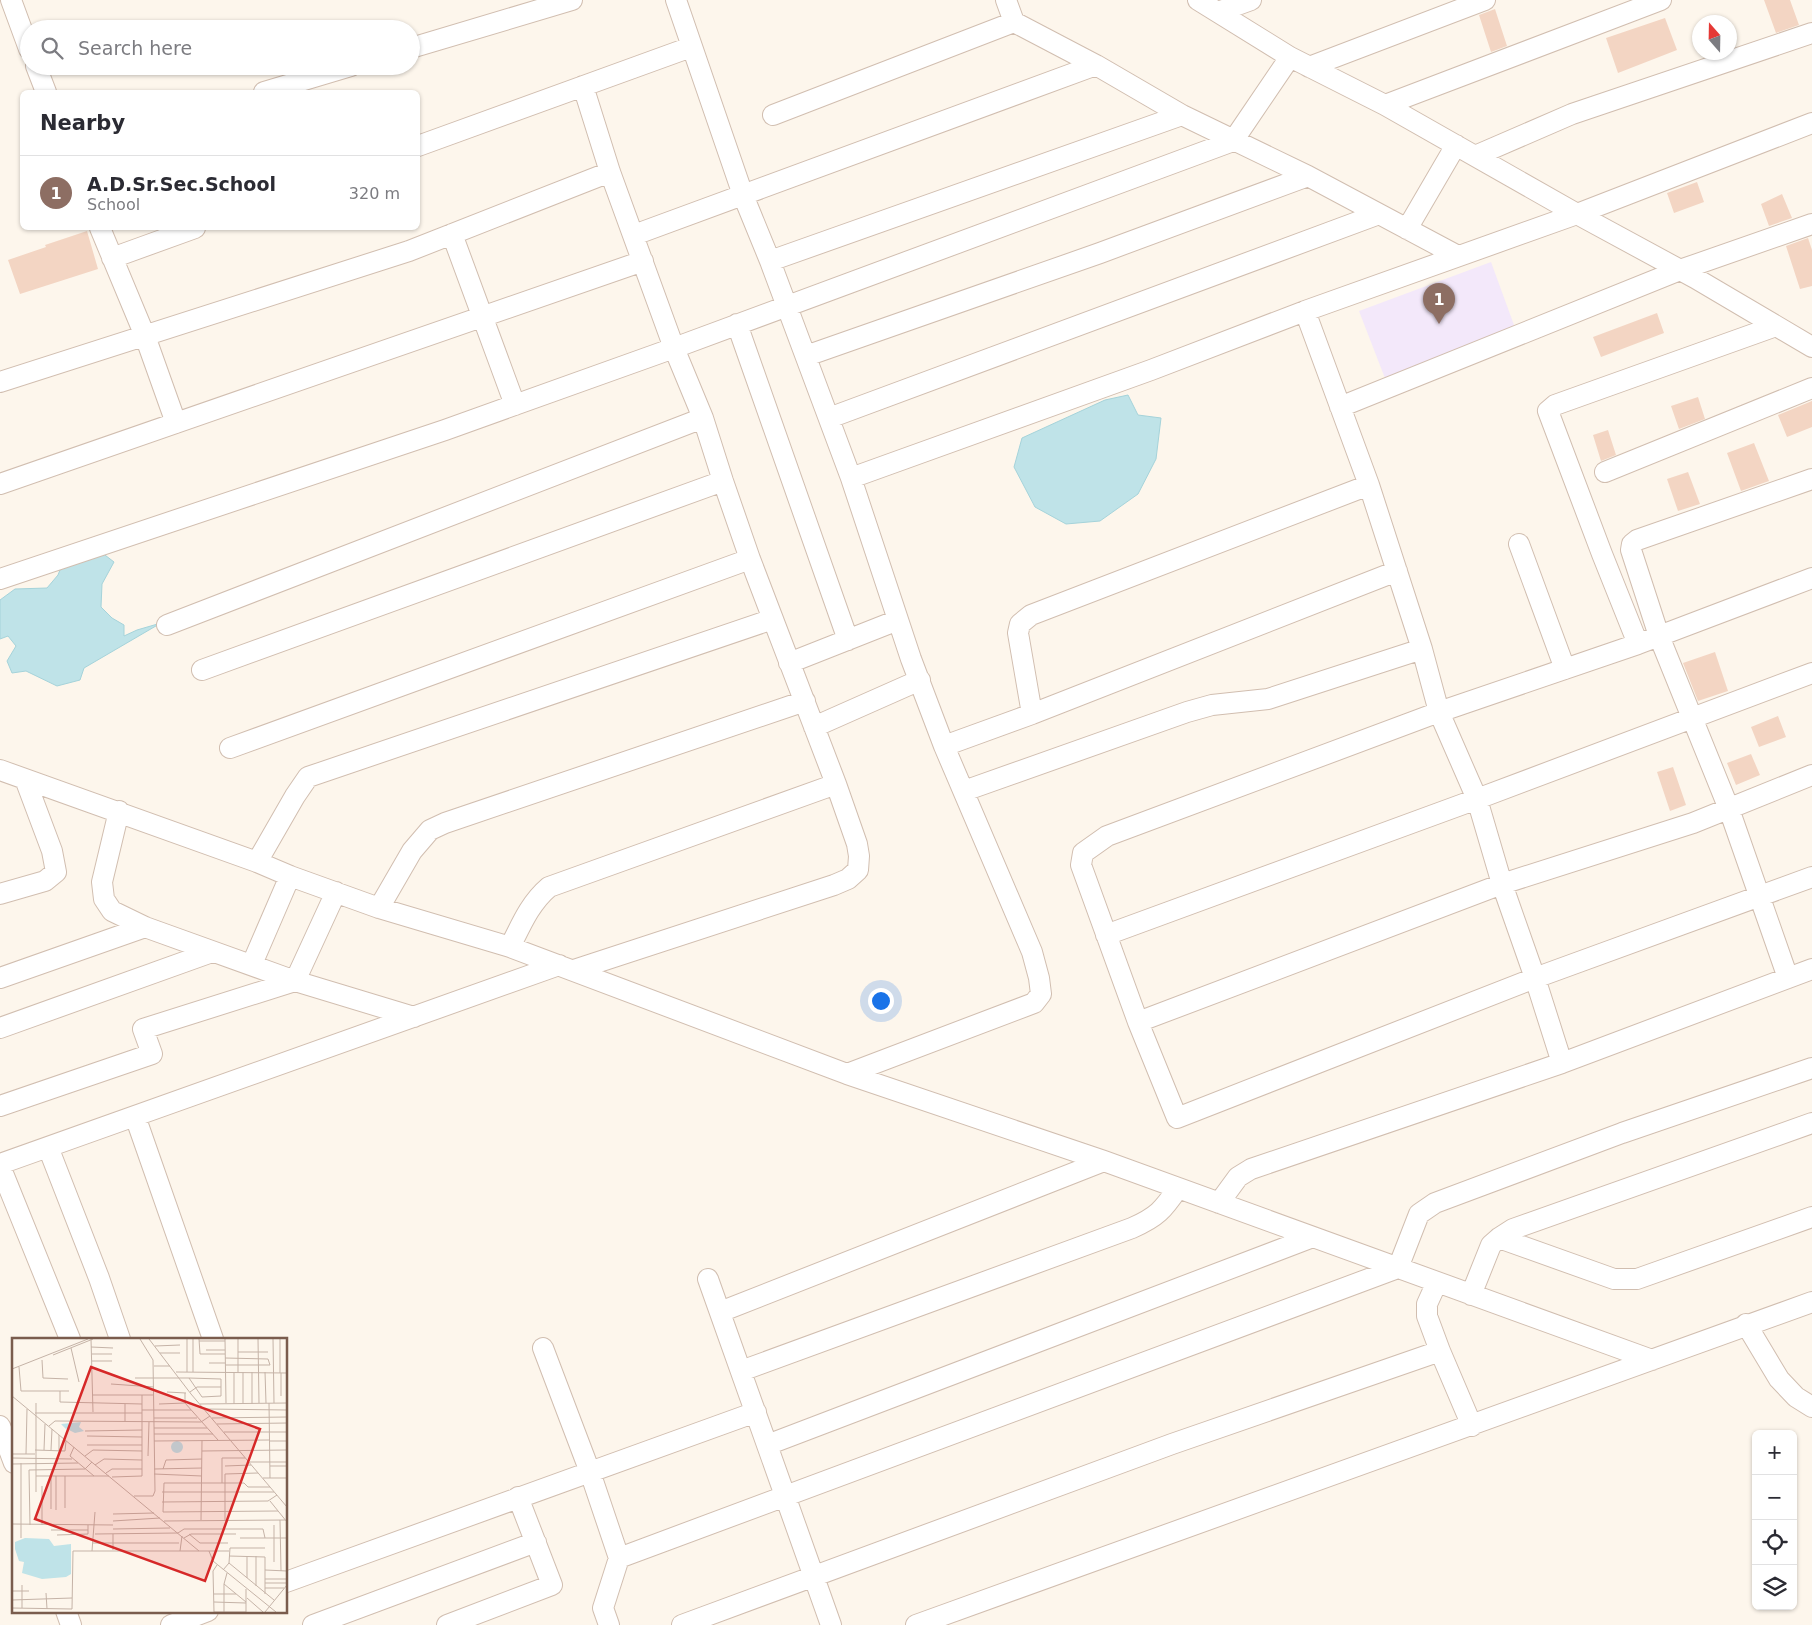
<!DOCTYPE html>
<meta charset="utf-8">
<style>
body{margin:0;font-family:"DejaVu Sans",sans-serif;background:#f2f2f3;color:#2b2b33}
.controls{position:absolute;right:15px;bottom:15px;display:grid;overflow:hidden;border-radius:8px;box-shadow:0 1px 4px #0004}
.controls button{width:45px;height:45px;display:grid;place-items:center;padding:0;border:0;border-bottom:1px solid #e1e1e2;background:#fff;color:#2b2b33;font:25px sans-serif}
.compass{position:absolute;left:1692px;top:15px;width:45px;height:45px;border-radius:50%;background:#fff;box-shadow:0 1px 4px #0004;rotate:340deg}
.you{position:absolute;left:880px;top:1000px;width:18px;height:18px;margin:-12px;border:4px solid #fff;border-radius:50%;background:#1a73e8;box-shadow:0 0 0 8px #1a73e833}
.badge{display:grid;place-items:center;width:32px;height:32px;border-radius:50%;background:#2563eb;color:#fff;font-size:16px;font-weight:700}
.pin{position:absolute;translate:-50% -41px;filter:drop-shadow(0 1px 2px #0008)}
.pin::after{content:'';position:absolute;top:26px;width:18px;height:15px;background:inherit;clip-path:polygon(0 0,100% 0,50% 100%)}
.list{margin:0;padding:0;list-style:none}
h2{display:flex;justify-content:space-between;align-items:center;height:65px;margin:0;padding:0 20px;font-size:21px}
h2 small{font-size:16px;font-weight:400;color:#7c7c81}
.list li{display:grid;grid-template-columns:32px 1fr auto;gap:15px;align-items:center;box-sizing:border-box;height:75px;padding:0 20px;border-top:1px solid #e1e1e2}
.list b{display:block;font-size:19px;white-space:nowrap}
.list p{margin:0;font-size:16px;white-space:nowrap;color:#7c7c81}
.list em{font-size:16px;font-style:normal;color:#7c7c81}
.icon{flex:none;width:28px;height:28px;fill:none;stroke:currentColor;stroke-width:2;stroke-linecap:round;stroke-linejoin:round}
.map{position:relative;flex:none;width:1812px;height:1625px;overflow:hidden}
.search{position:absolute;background:#fff;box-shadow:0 1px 4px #0004;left:20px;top:20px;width:400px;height:55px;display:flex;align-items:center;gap:12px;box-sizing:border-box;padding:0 18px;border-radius:28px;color:#7c7c81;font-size:19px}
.panel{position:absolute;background:#fff;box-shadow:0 1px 4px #0004;left:20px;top:90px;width:400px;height:140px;border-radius:8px}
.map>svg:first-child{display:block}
</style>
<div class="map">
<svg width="1812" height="1625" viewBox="0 0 1812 1625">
<rect width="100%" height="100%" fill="#fdf6ec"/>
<path fill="#f3e8fa" d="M1491 262 1518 336 1388 386 1359 311Z"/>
<path fill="#bfe3e8" stroke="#a5d3da" d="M1128 395 1138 415 1161 418 1156 459 1138 494 1100 521 1066 524 1035 507 1014 467 1022 438 1105 400Z
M101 552 114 562 102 584 101 607 112 618 124 625V636L137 630 161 623 84 668 80 680 57 686 26 671 12 673 7 661 16 646 8 636 0 639V600L15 589 47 588 58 575 62 565Z"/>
<path fill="#f3d5c3" d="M1764 0H1790L1799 25 1776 33Z
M1495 9 1507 46 1491 52 1479 15Z
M1665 18 1677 50 1618 73 1606 38Z
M1697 182 1704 202 1674 213 1667 193Z
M1782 194 1792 218 1769 226 1761 204Z
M87 231 98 269 20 294 8 260 46 247 45 245Z
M1808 238 1812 250V286L1800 289 1786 246Z
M1657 313 1664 333 1601 357 1593 337Z
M1698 397 1705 419 1679 429 1671 406Z
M1812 401V427L1787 437 1778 415Z
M1608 430 1616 455 1601 461 1593 435Z
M1754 443 1769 481 1741 491 1727 453Z
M1688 472 1700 504 1678 511 1667 479Z
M1715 652 1728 691 1698 701 1683 663Z
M1778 716 1786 737 1759 747 1751 727Z
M1751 754 1760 775 1736 785 1727 763Z
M1673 767 1686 805 1670 811 1657 772Z"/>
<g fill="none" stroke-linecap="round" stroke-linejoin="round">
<defs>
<path id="street" d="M11 0 29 49
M676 0 743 195 770 261 851 478 911 659 944 746 1032 952 1039 978 1041 994 1034 1003 847 1074
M1006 0 1014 22 1096 65 1182 115 1308 176 1458 256
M1198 0 1290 57 1385 105 1577 214 1695 278 1812 347
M1218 12 1251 0
M411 48 572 0
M36 66 46 92
M1309 67 1485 0
M264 92 351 66
M1385 105 1661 0
M773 115 1014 22
M418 146 691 47
M1475 156 1572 114 1812 33
M100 228 145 336 176 423
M1407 229 1456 145
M452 234 515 405
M634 235 1096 65
M112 258 195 228
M770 261 1182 115
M1305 311 1369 485 1422 649 1439 712 1477 799 1502 884 1535 978 1562 1063
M737 324 848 640
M806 356 1100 253 1308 176
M0 382 409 251 610 172
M1340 407 1680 270 1812 224
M829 418 1379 214
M1605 472 1812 388
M851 478 1151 370 1305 311 1577 214 1812 123
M0 484 643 261
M1519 544 1565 669
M1812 578 1638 644 1439 712 1107 836 1083 853 1081 865 1138 1022 1177 1118 1535 978 1812 877
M0 579 445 430 674 348 1233 141 1290 57
M167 625 703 418
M1638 644 1602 554 1548 411 1555 405 1776 326
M789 663 898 620
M202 670 723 481
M1032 714 1018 633 1020 624 1031 615 1369 485
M814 727 920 680
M944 746 1032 714 1397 571
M230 748 750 559
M0 770 257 862 290 876 379 908 510 947 847 1074 1104 1161 1652 1360
M964 791 1187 712 1212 705 1268 699 1422 649
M119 811 102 882 104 899 112 911 145 927 295 981 414 1017
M257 862 295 796 308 777 773 619
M0 894 45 881 56 872 52 851 25 779
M379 908 412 851 430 830 445 823 805 701
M1106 935 1477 799 1812 673
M510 947C521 925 530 903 549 887L836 784
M252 964 290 876
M574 970 834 885 848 879 858 870 859 856 857 844 836 784 750 559 723 481 703 418 674 348 610 172 583 86
M0 978 145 927
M1788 978 1729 809 1659 636 1631 550 1632 544 1637 540 1812 479
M1138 1022 1502 884 1693 823 1812 775
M0 1028 212 952
M0 1106 152 1054 143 1029 295 981 336 892
M135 1116 213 1339
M48 1147 99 1278 120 1339
M0 1164 559 965
M0 1166 70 1339
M1219 1203 1238 1177 1251 1169 1562 1063 1812 969
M1499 1238 1614 1279H1637L1812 1217
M708 1279 831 1625
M1437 1282 1427 1304V1316L1440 1351 1472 1426
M1471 1295 1491 1245 1499 1238 1513 1229 1812 1123
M720 1312 1104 1161
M1746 1324 1779 1379 1796 1397 1812 1407
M543 1348 590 1472 619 1558 603 1608 609 1625
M741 1371 1132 1228C1157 1217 1163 1210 1178 1188
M0 1426 14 1463
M767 1445 1313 1237
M619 1558 1398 1268 1419 1214 1435 1203 1622 1133 1812 1068
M286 1582 756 1412
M66 1611 71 1625
M171 1625 208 1611
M313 1625 536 1542
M447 1625 552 1585 518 1497
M682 1625 1172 1444 1440 1351
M916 1625 1812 1302"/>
</defs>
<use href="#street" stroke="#d1beb0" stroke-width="22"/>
<use href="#street" stroke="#fff" stroke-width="20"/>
</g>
<g transform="translate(12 1338)">
<rect width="275" height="275" fill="#fdf6ec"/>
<path d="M69 84 67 89 72 93 63 95 57 92V89L54 91 49 86ZM159 109a6 6 0 1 1 12 0a6 6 0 1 1-12 0ZM13 200 37 201 42 208 59 206V236L54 239 30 241 10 235 12 224 7 223 3 211V204Z" fill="#bfe3e8"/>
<path fill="none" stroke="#c5b3a7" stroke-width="1" d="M79 1 81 74M137 1 179 56 275 169M175 1V34M187 1 188 16H213M213 1 214 65M226 1V34M246 1 247 65M261 1 262 65M187 3H213M143 8 168 7M79 9 101 10M59 10 67 44M194 12H213M226 14H256M148 15H168M80 16H100M41 17 81 1M30 22 31 40 56 41M80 23H100M197 25H213M213 27H258L256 21 213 20M142 28H158M7 29 9 53H57M0 31 76 1M164 34 275 35M181 34V1M222 34V66M231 34V66M240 34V66M253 34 254 65M268 35V1M269 35V58M123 40H177L190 59 209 58V41L177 40M99 46 142 49M48 53V64L130 66M155 54 174 55M178 54 185 49H209M173 55V65L206 102M80 57H142M0 58 187 213M24 65V154M257 65 258 140M113 66V84M147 66 173 65M188 66 275 65M193 71 275 72M130 72H179M23 75H130M142 80H185M200 80 275 79M205 86 275 85M37 88 43 83 189 84 198 78M142 90H195M73 93 130 92M212 94H275M142 96H201M75 98 130 99M142 103 258 102M258 103H275M75 107H130M62 109 58 118 82 138M23 112 53 113 54 103M32 112 33 86M39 112 40 91M47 113V97M190 113 275 112M0 116H23M14 116 15 71M73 118 81 112 130 113M136 118 137 84M0 120 60 121M238 124H275M0 126 66 125M83 127 92 121 130 122M213 128 239 127M258 128H275M142 131 190 130M151 131 154 122 190 121M94 135 100 131H130M0 136V173M142 136 190 138M24 138H97M39 138V171M44 138V172M100 139 130 138V57M251 140H275M210 145V120H233M30 148V187M258 149H236L232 145H152L151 174 266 173M150 154H262M122 158H141L143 153 141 22 128 1M258 163 275 184M150 164 256 163 265 157M53 170V138M83 174 80 213H217M101 176 142 175M189 182 190 102M213 182V136L246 135M268 182 269 233M101 183 148 180M152 183 273 182M0 186 101 187M18 187 17 132 73 131 80 124M262 187V224M101 191 158 190M39 192H76M83 196 166 195 172 191H251L253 200M177 196 188 205H216M45 197 76 196V187M9 200V125M172 200 179 196H224M228 200H275M80 205H167M275 211V187M101 212V196M168 213 170 198M197 213 201 223 264 274M217 218 253 219V256M235 218V240M244 218V248M217 225 262 262M211 232 217 225 218 210H253M253 232 275 233M253 241H275M253 245H275M212 246 234 264M10 247V270M253 250H272M0 253H17M34 255 35 271M202 256H224M235 260 251 274M0 262 60 260M202 264 234 265M0 270 60 271 61 213H80M202 274 201 233 205 227M202 274H234M212 274V246L215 235M234 274V251M253 274 275 247"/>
<path fill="#d62828" fill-opacity="0.15" stroke="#d62828" stroke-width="2.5" d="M79 29 248 91 193 243 23 181Z"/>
<rect width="275" height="275" fill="none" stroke="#7a5c4d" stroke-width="2.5"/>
</g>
</svg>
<div class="controls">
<button>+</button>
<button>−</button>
<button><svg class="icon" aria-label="locate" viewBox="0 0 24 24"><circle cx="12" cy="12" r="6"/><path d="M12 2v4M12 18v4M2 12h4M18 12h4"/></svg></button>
<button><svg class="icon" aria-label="layers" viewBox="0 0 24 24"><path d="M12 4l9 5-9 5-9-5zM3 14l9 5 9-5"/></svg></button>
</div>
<svg class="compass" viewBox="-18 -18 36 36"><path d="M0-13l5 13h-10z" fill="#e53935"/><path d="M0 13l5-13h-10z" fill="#7c7c81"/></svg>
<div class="you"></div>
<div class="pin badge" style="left:1439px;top:324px;background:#8d6e63">1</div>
<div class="search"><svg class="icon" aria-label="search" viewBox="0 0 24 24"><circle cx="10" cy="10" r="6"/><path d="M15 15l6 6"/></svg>Search here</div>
<section class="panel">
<h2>Nearby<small></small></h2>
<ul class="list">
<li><span class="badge" style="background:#8d6e63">1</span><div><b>A.D.Sr.Sec.School</b><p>School</p></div><em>320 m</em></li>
</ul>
</section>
</div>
